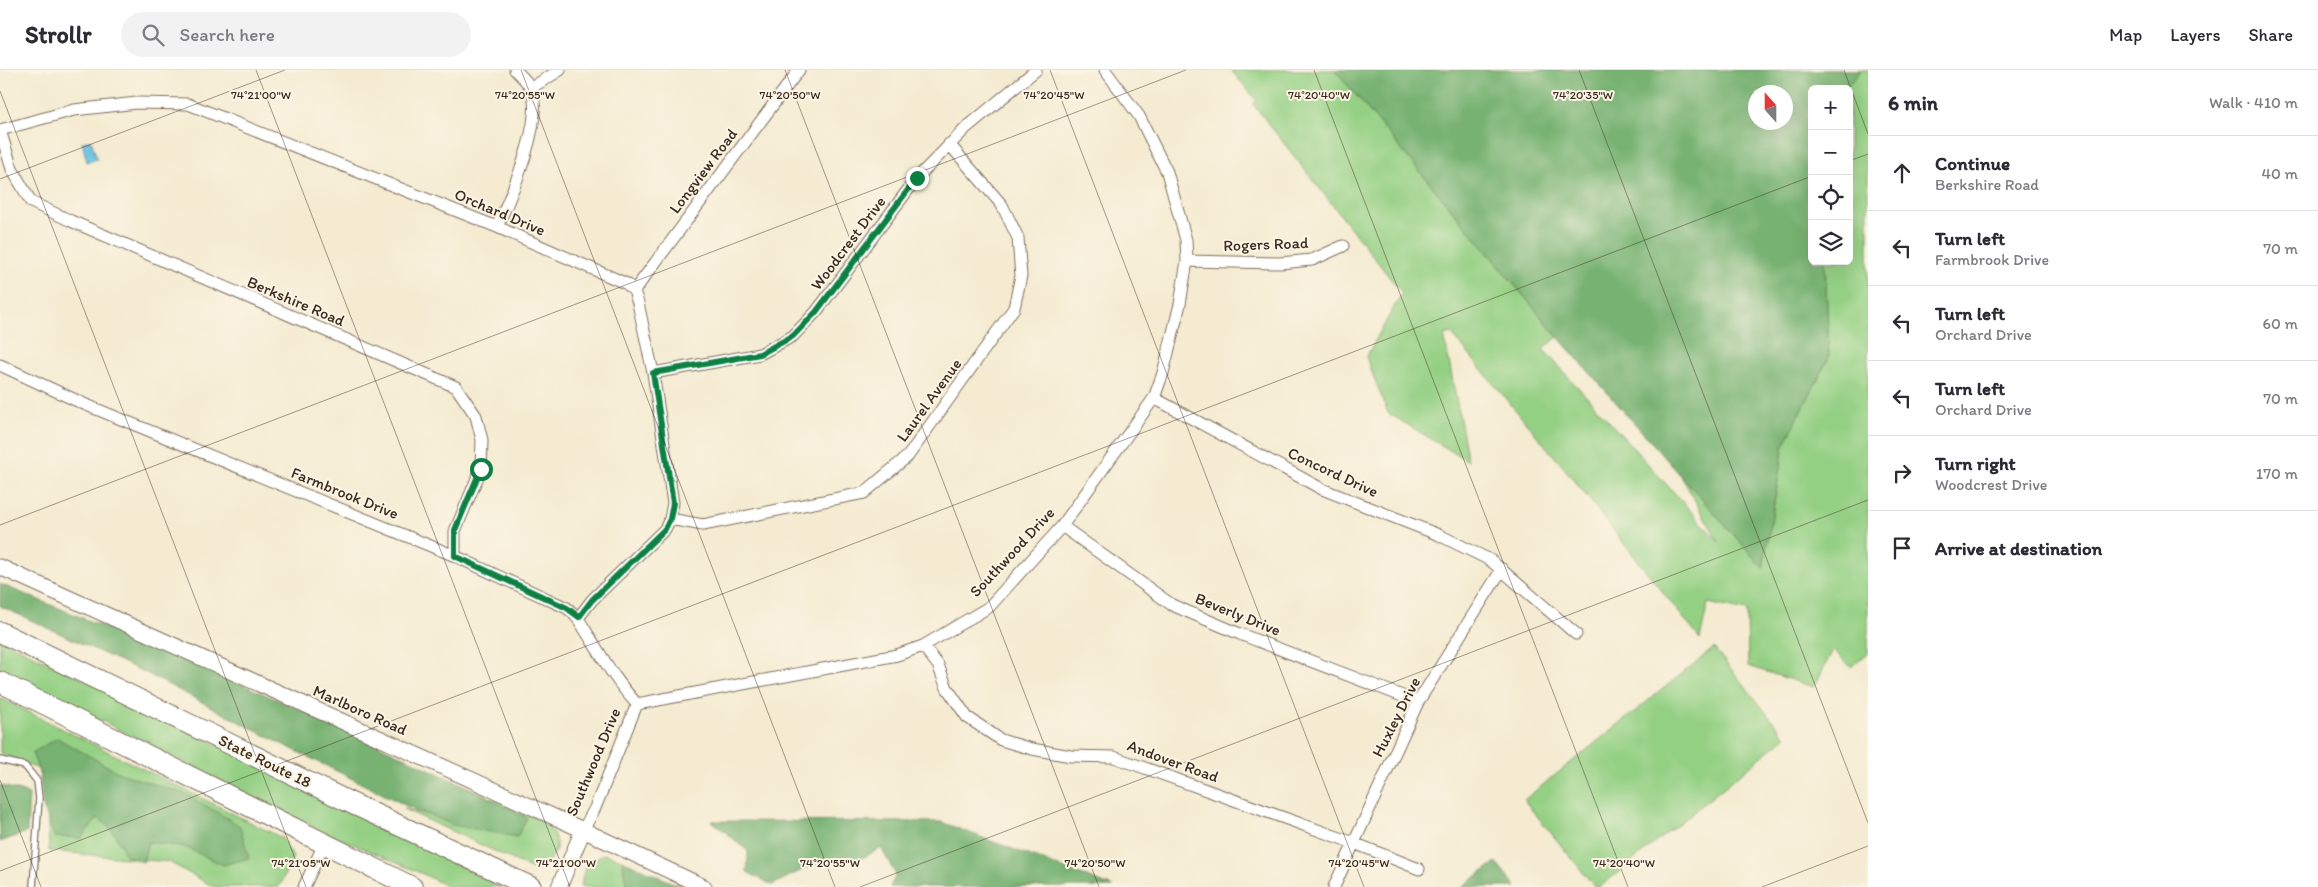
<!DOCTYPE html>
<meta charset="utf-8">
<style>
body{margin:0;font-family:Itim,sans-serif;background:#f2f2f3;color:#2b2b33}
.controls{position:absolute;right:15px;top:15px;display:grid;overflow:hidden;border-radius:8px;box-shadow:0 5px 20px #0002}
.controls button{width:45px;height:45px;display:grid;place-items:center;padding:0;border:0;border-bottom:1px solid #e1e1e2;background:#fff;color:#2b2b33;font:25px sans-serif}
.compass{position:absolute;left:1748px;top:15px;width:45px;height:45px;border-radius:50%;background:#fff;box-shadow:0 5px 20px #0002;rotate:339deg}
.stop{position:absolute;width:15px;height:15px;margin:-11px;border:4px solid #0b8043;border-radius:50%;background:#fff}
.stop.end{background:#0b8043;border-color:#fff;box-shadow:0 1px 5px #0008}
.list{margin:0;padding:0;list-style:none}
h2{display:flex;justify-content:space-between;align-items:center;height:65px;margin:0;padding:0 20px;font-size:21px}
h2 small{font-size:16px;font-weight:400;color:#7c7c81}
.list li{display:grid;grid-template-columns:32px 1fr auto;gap:15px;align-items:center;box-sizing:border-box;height:75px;padding:0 20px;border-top:1px solid #e1e1e2}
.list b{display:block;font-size:19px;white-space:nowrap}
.list p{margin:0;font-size:16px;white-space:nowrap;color:#7c7c81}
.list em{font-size:16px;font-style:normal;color:#7c7c81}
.icon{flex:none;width:28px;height:28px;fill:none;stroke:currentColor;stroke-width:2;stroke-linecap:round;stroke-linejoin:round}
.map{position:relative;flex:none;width:1868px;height:817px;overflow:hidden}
header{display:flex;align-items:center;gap:30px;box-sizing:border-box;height:70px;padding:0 25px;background:#fff;border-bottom:1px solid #e1e1e2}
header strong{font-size:24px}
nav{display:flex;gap:28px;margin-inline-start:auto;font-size:18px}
.search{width:350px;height:45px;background:#f2f2f3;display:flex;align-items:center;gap:12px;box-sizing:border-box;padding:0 18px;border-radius:28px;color:#7c7c81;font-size:19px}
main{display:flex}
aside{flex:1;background:#fff}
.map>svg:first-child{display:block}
</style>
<header>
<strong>Strollr</strong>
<div class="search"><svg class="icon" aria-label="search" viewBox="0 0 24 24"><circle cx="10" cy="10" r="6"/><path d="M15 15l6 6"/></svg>Search here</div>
<nav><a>Map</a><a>Layers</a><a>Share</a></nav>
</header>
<main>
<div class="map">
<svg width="1868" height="817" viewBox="0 0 1868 817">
<rect width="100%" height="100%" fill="#fcf5e5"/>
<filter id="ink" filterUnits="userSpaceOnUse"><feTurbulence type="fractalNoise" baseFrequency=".02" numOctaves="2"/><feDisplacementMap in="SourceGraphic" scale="10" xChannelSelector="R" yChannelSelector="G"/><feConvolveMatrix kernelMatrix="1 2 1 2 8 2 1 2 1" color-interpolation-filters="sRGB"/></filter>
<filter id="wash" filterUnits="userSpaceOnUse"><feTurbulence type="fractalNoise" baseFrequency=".0096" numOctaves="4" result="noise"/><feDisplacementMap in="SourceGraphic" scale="20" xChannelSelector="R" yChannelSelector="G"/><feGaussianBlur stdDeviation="1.12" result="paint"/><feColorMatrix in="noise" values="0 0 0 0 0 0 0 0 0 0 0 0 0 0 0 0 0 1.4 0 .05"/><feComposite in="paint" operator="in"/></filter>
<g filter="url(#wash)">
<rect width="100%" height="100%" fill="#f4ebd1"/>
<path fill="#94d084" stroke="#687d51" d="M1231 0H1335L1558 267 1543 279 1719 472 1675 396 1763 498 1784 375 1829 287 1825 191H1849V19H1846L1861 0H1868V583L1851 597 1833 580 1814 617 1748 596 1747 541 1708 533 1700 569 1569 404 1451 263 1444 265 1468 391 1388 343 1366 287 1402 223 1253 34 1257 31Z
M0 569 354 742 501 817H448L423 804 320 760 0 600Z
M1714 578 1786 667 1600 817H1595L1524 730Z
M0 628 282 768 293 787 279 817H214L169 792 49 781 47 738 38 699 0 683Z
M453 710 545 752C563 774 559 785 537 801L402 738 517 767Z
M604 784 622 790 627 817H581C584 797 585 792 604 784Z"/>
<path fill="#77b272" stroke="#596e48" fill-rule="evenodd" d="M1335 0H1861L1846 19H1812V191H1825L1829 287 1784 375 1763 498 1558 267ZM1786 22V52H1756V22Z
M0 514C177 587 357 659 527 748L517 767 453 755 407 736 278 672 148 604 0 536Z
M57 668 120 703 188 725 240 756 249 788 223 795 185 777 148 772 143 792 126 786C119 770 112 758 98 748L81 768 54 767 43 736 40 704 32 683Z
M0 715 29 724 27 762 0 772Z
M712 751 941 752 1113 817H890L896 805 881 778 860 789 814 794 772 815 747 802 748 781Z
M622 790 682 817H627Z
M1496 792 1516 817H1462Z"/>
<path fill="#67c1e4" stroke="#517681" d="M91 70 97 89 87 92 82 72Z"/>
</g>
<g filter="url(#ink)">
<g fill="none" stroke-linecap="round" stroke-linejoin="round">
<defs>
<path id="service" d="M0 690 25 696 37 711 39 728 33 817"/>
<path id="minor" d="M531 18 560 0
M0 60 74 40 137 33 188 34 497 157 627 214 634 221 638 233 653 303 673 433 670 449 665 459 592 530 579 547
M0 60 12 99 31 132 71 151 456 317 476 346 482 370 481 399 455 461V486
M497 157C510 128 547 46 530 17 527 11 520 5 515 0
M1187 191 1280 193 1312 190 1343 176
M634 221 799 0
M0 295 84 334 455 486 567 538C580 548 582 556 591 569 605 592 618 614 637 634
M653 303 760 284 793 266 816 242 917 108 966 58 1036 0
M1154 328 1322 419 1439 465 1490 490 1576 564
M670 449 703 455 864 423 908 386 1014 238 1021 206 1018 168 1002 135 949 74
M1062 456 1172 535 1240 564 1418 632
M923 576 938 595 947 618 967 647 1001 670 1032 679 1071 686 1114 687 1354 773 1419 799
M583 760 595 738 637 634 897 585 923 576 989 537 1062 456 1154 328 1163 303 1180 234 1187 191 1186 170 1167 102 1139 46 1105 0
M304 817 324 774
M1334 817 1418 632 1502 499"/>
<path id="tertiary" d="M0 497 583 760 704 817
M559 817 583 760"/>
<path id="trunk" d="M0 562 351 733 531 817
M0 612 412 817"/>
</defs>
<use href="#service" stroke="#7c6e5d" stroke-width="8"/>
<use href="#minor" stroke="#7c6e5d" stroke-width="13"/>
<use href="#tertiary" stroke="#7c6e5d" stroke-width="17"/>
<use href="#trunk" stroke="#7c6e5d" stroke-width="22"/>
<use href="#service" stroke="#fff" stroke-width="5.5"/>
<use href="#minor" stroke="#fff" stroke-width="11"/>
<use href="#tertiary" stroke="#fff" stroke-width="15"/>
<use href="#trunk" stroke="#fff" stroke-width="20"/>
</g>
</g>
<g fill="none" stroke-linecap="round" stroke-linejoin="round" filter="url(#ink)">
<path stroke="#0b8043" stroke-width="6" d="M481 399 455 460V486L567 538 579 547 592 530 665 459 670 449 673 433 653 303 760 284 793 266 816 242 917 108"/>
</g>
<path fill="none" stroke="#3b2a1e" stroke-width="1" stroke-opacity="0.45" d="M256 0 570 817M521 0 835 817M785 0 1099 817M1050 0 1364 817M1314 0 1628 817M1579 0 1868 753M1844 0 1868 64M0 21 306 817M1849 91 1868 84M0 109 285 0M0 455 1186 0M0 710 41 817M0 801 1812 106M860 817 1868 430M1762 817 1868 776"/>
<g text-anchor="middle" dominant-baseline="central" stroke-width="4" stroke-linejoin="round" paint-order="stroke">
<g font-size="16" fill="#3b2a1e" stroke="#fcf5e5">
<text transform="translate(703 101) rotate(-53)">Longview Road</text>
<text transform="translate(500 142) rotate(23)">Orchard Drive</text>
<text transform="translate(848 173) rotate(-53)">Woodcrest Drive</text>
<text transform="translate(1266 174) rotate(-2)">Rogers Road</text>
<text transform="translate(296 231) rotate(23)">Berkshire Road</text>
<text transform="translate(929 330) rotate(-54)">Laurel Avenue</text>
<text transform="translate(1333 402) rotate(25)">Concord Drive</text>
<text transform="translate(345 423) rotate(22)">Farmbrook Drive</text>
<text transform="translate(1012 482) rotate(-47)">Southwood Drive</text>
<text transform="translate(1238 544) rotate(22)">Beverly Drive</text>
<text transform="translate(360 640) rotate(24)">Marlboro Road</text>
<text transform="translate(1396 647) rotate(-63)">Huxley Drive</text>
<text transform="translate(265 691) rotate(26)">State Route 18</text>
<text transform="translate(1173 691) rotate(20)">Andover Road</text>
<text transform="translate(593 692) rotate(-67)">Southwood Drive</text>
</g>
</g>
<g font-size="12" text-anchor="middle" fill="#3b2a1e" stroke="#fcf5e5" stroke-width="4" stroke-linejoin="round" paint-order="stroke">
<text x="261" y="29">74°21'00"W</text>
<text x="525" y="29">74°20'55"W</text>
<text x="790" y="29">74°20'50"W</text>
<text x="1054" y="29">74°20'45"W</text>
<text x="1319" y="29">74°20'40"W</text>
<text x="1583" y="29">74°20'35"W</text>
<text x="301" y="797">74°21'05"W</text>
<text x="566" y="797">74°21'00"W</text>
<text x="830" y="797">74°20'55"W</text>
<text x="1095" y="797">74°20'50"W</text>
<text x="1359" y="797">74°20'45"W</text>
<text x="1624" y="797">74°20'40"W</text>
</g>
</svg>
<div class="controls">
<button>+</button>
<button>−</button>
<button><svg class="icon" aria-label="locate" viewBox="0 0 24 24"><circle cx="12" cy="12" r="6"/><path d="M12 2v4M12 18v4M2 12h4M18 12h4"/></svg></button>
<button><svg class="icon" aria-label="layers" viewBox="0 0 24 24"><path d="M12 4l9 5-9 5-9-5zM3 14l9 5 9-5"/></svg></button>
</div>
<svg class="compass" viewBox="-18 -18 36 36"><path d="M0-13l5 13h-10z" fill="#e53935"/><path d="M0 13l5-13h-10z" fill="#7c7c81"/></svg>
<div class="stop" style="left:481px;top:399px"></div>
<div class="stop end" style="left:917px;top:108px"></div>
</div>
<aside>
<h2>6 min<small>Walk · 410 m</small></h2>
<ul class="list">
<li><svg class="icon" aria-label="ahead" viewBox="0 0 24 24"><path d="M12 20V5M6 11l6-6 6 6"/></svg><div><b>Continue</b><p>Berkshire Road</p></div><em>40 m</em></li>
<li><svg class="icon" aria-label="left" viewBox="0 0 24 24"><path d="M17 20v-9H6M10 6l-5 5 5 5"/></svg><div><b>Turn left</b><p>Farmbrook Drive</p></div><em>70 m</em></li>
<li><svg class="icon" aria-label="left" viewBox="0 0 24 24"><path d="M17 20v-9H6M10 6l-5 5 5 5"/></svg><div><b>Turn left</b><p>Orchard Drive</p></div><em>60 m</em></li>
<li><svg class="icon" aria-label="left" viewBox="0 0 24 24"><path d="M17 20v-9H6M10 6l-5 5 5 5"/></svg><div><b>Turn left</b><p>Orchard Drive</p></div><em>70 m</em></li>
<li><svg class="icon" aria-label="right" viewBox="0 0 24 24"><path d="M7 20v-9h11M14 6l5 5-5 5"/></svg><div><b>Turn right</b><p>Woodcrest Drive</p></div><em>170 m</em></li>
<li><svg class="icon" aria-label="arrive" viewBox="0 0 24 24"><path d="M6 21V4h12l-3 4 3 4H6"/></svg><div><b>Arrive at destination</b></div></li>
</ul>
</aside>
</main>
